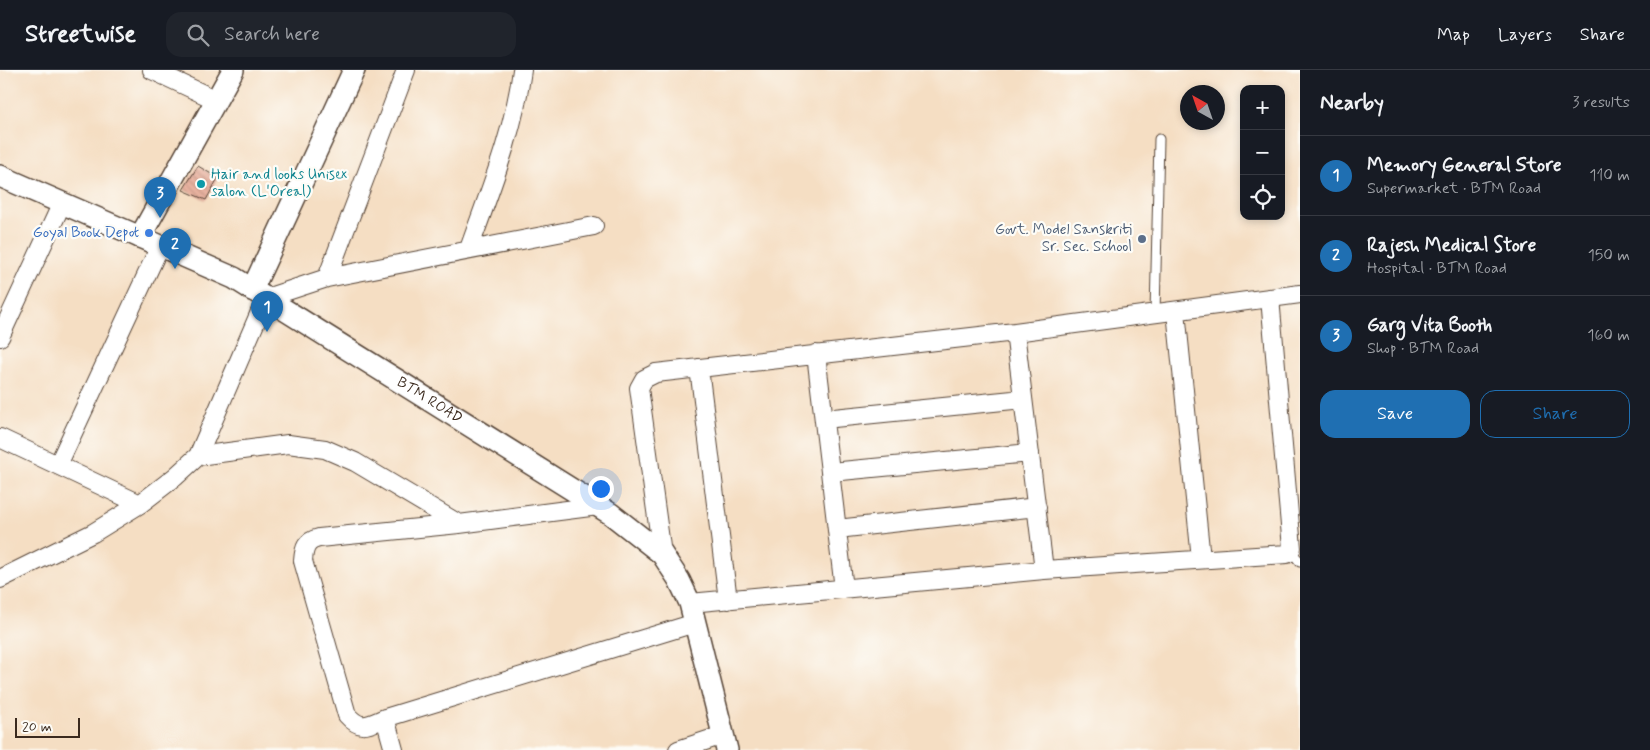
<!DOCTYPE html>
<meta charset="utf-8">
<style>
body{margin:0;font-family:Mynerve,sans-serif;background:#20242c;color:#f1f3f6}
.controls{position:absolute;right:15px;top:15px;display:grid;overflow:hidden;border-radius:10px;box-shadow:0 2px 8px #0003}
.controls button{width:45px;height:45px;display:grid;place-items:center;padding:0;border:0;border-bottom:1px solid #363941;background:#171b24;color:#f1f3f6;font:25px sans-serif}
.compass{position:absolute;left:1180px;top:15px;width:45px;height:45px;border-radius:50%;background:#171b24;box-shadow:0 2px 8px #0003;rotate:320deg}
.scale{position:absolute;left:15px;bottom:12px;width:65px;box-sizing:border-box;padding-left:5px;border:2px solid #3b2a1e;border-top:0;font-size:14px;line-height:18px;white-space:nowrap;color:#3b2a1e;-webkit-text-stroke:4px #fdfcf7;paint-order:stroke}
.you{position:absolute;left:600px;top:418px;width:18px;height:18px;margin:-12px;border:4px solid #fff;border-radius:50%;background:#1a73e8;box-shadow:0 0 0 8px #1a73e833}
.badge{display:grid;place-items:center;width:32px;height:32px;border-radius:50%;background:#1f6fb2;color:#fff;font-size:16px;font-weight:700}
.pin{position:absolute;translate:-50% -41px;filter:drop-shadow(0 1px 2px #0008)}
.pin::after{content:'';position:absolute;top:26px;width:18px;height:15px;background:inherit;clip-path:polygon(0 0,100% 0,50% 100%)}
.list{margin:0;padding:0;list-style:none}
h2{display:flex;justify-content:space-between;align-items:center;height:65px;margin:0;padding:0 20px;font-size:21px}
h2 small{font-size:16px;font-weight:400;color:#9ea1a6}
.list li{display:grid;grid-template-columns:32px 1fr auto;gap:15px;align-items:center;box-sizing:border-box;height:80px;padding:0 20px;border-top:1px solid #363941}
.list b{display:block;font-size:19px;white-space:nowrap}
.list p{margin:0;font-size:16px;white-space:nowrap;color:#9ea1a6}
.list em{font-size:16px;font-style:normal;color:#9ea1a6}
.actions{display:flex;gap:10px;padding:15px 20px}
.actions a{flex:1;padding:11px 0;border:1px solid #1f6fb2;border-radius:15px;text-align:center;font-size:18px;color:#1f6fb2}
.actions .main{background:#1f6fb2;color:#fff}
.icon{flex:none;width:28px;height:28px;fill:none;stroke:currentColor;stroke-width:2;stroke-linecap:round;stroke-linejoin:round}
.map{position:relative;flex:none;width:1300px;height:680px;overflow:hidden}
header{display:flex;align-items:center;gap:30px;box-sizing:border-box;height:70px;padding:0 25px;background:#171b24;border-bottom:1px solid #363941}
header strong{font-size:24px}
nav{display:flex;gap:28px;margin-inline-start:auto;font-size:18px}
.search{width:350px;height:45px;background:#20242c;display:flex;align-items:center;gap:12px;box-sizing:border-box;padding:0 18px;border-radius:15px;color:#9ea1a6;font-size:19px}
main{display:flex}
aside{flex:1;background:#171b24}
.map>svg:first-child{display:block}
</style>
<header>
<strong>Streetwise</strong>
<div class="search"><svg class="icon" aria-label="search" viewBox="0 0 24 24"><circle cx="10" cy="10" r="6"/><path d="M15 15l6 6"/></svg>Search here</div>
<nav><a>Map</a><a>Layers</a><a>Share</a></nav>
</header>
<main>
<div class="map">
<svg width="1300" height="680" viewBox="0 0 1300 680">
<defs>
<pattern id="building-back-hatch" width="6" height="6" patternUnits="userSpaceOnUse" patternTransform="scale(1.25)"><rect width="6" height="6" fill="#e8b2a0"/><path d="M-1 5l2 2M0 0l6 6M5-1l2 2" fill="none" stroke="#c89989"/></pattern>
</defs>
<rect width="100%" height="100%" fill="#fdfcf7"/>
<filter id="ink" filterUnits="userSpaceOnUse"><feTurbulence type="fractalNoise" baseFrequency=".02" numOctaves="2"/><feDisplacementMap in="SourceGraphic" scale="10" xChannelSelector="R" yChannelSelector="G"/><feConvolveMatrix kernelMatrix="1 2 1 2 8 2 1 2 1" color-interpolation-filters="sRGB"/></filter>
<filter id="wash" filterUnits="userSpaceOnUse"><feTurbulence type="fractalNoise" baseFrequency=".0096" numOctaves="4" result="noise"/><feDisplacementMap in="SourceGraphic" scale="20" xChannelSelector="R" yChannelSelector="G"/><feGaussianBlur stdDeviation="1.12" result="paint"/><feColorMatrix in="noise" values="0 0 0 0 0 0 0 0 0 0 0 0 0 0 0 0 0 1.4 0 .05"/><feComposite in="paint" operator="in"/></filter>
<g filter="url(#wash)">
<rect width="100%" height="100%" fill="#f5dec3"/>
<g id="blocks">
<path fill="url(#building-back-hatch)" d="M198 96 218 108 206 130 183 120Z"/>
</g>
</g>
<g filter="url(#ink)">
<use href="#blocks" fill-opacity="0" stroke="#574537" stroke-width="1"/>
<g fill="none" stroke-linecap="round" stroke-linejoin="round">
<defs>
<path id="service" d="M1155 244 1159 69
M1291 481 1300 492"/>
<path id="minor" d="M152 0 216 30
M469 179C490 120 514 62 522 0
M327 208 406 0
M1176 241 1201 489
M1015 262 1044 500
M0 267 62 133
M816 284 844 519
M699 298 728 530
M824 349 1023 329
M0 368 140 434
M198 386 288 374 325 379 355 392 459 454
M58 395 160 176
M831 402 1030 383
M598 436 459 454 319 468C306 471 304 478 303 491L347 645C361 661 368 655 385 648L695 553
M837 459 1037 437
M662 484 639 318 644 309 656 303 1015 262 1300 224
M0 509 93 463 140 434 175 407 198 386 266 228 327 208 594 156
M690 533 1044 500 1287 484 1292 478 1270 228
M385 648 394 680
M678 680 723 665"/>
<g id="tertiary">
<path id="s1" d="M0 106 234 208 611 444 662 484 679 510 690 533 727 680"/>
<path d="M140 167 233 0"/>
<path d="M252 220 354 0"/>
</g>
</defs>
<use href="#service" stroke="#574537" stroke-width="11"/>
<use href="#minor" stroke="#574537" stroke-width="20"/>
<use href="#tertiary" stroke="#574537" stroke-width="24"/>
<use href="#service" stroke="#fff" stroke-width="9"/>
<use href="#minor" stroke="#fff" stroke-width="18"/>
<use href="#tertiary" stroke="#fff" stroke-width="21"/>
</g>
</g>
<circle fill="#0f9aa8" stroke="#fdfcf7" stroke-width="2" cx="201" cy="114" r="5"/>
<circle fill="#3f7fe0" stroke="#fdfcf7" stroke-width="2" cx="149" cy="163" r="5"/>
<circle fill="#5c6f8a" stroke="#fdfcf7" stroke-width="2" cx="1142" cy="169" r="5"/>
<g text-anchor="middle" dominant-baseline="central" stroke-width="4.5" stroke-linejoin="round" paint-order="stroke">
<g font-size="15" fill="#0d838f" stroke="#fdfcf7" text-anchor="start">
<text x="211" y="105">Hair and looks Unisex<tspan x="211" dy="17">salon (L'Oreal)</tspan></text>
</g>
<g font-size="15" fill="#4e5e75" stroke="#fdfcf7" text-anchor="end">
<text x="1132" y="160">Govt. Model Sanskriti<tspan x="1132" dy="17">Sr. Sec. School</tspan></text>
</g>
<g font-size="15" fill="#366cbe" stroke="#fdfcf7" text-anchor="end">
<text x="139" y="163">Goyal Book Depot</text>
</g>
<g font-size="15" fill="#3b2a1e" stroke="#fdfcf7">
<text stroke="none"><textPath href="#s1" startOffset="486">BTM ROAD</textPath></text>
</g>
</g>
</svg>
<div class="controls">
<button>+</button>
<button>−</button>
<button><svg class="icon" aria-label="locate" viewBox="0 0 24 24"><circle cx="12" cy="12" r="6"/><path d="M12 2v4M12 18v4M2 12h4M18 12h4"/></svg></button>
</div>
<svg class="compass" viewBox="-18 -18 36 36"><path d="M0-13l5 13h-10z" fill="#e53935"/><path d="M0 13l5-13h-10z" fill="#9ea1a6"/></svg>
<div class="scale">20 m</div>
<div class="you"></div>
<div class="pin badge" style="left:267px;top:262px">1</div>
<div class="pin badge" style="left:175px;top:199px">2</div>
<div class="pin badge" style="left:160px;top:148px">3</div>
</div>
<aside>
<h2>Nearby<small>3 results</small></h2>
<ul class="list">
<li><span class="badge">1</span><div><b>Memory General Store</b><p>Supermarket · BTM Road</p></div><em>110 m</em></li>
<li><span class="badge">2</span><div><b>Rajesh Medical Store</b><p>Hospital · BTM Road</p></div><em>150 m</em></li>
<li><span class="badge">3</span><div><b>Garg Vita Booth</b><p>Shop · BTM Road</p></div><em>160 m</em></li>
</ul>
<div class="actions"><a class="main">Save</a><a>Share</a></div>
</aside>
</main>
